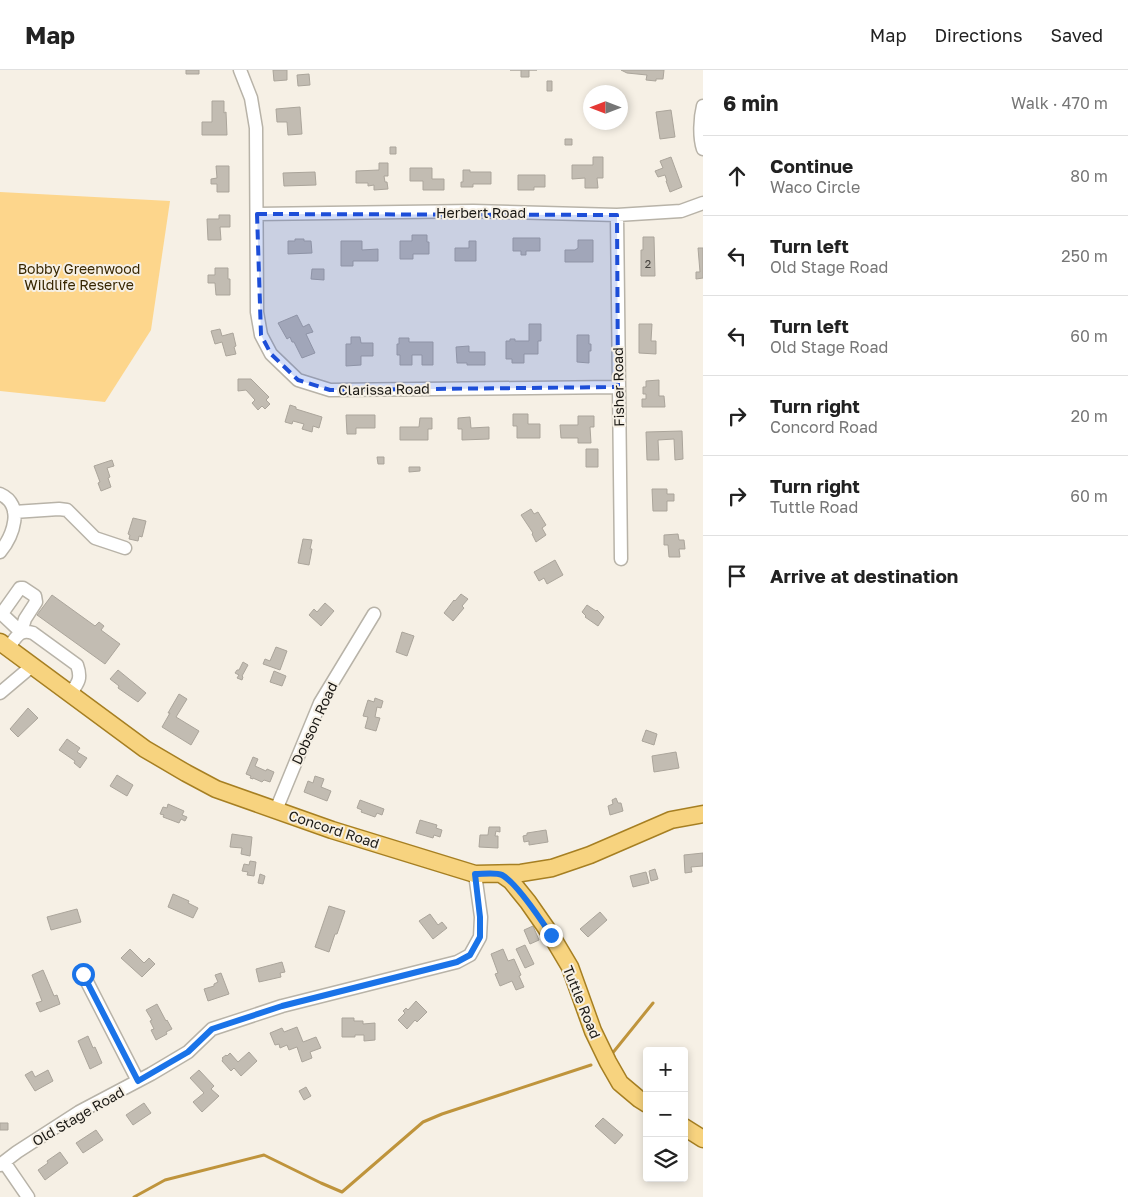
<!DOCTYPE html>
<meta charset="utf-8">
<style>
body{margin:0;font-family:"Golos Text",sans-serif;background:#f6f6f6;color:#222}
.controls{position:absolute;right:15px;bottom:15px;display:grid;overflow:hidden;border-radius:5px;box-shadow:0 2px 8px #0003}
.controls button{width:45px;height:45px;display:grid;place-items:center;padding:0;border:0;border-bottom:1px solid #e0e0e0;background:#fff;color:#222;font:25px sans-serif}
.compass{position:absolute;left:583px;top:15px;width:45px;height:45px;border-radius:50%;background:#fff;box-shadow:0 2px 8px #0003;rotate:270deg}
.stop{position:absolute;width:15px;height:15px;margin:-11px;border:4px solid #1a73e8;border-radius:50%;background:#fff}
.stop.end{background:#1a73e8;border-color:#fff;box-shadow:0 1px 5px #0008}
.list{margin:0;padding:0;list-style:none}
h2{display:flex;justify-content:space-between;align-items:center;height:65px;margin:0;padding:0 20px;font-size:21px}
h2 small{font-size:16px;font-weight:400;color:#767676}
.list li{display:grid;grid-template-columns:32px 1fr auto;gap:15px;align-items:center;box-sizing:border-box;height:80px;padding:0 20px;border-top:1px solid #e0e0e0}
.list b{display:block;font-size:19px;white-space:nowrap}
.list p{margin:0;font-size:16px;white-space:nowrap;color:#767676}
.list em{font-size:16px;font-style:normal;color:#767676}
.icon{flex:none;width:28px;height:28px;fill:none;stroke:currentColor;stroke-width:2;stroke-linecap:round;stroke-linejoin:round}
.map{position:relative;flex:none;width:703px;height:1127px;overflow:hidden}
header{display:flex;align-items:center;gap:30px;box-sizing:border-box;height:70px;padding:0 25px;background:#fff;border-bottom:1px solid #e0e0e0}
header strong{font-size:24px}
nav{display:flex;gap:28px;margin-inline-start:auto;font-size:18px}
main{display:flex}
aside{flex:1;background:#fff}
.map>svg:first-child{display:block}
</style>
<header>
<strong>Map</strong>
<nav><a>Map</a><a>Directions</a><a>Saved</a></nav>
</header>
<main>
<div class="map">
<svg width="703" height="1127" viewBox="0 0 703 1127">
<rect width="100%" height="100%" fill="#f6f0e5"/>
<path fill="#fdd68c" d="M0 122 170 131 151 260 105 332 0 321Z"/>
<g fill="none" stroke-linecap="round" stroke-linejoin="round">
<path stroke="#bf943c" stroke-width="3" d="M611 985 653 933
M134 1127 165 1110 264 1085 321 1113 342 1122 423 1052 442 1044 591 995"/>
</g>
<path fill="#c2bcb2" stroke="#aba59b" d="M186 0H199V4H186Z
M273 0H287V10L274 11Z
M510 0H537H529V7H521V0Z
M621 0H664L663 9H656V11L646 10 647 5 627 3Z
M309 4 310 15 298 16 297 5Z
M547 11H552V21H547Z
M212 31H224V43L226 42 227 65H202V52H212Z
M300 37 302 64 288 65 287 52H277L276 39Z
M671 40 675 67 660 69 656 42Z
M565 69H572V75H565Z
M390 77H396V84H390Z
M593 87H603V108H597L598 118H585V108L572 109V95H593Z
M671 87 682 117 670 122 666 111H667L665 105 658 107 655 101 663 98 660 91Z
M379 93H388V106H384L385 112H387L388 119 374 120V115L368 116V113H356V101L379 100Z
M216 96H229V122H217V114H211V109L217 108Z
M410 98H432V109H444V120H423V111H410Z
M463 100H470V102H491V114H473V117H461V112H463Z
M315 102 316 115 284 116 283 103Z
M518 105H545V117H534V120H518Z
M219 145H230V157H220L221 170H208L207 149H219Z
M412 165H427V172H429V184H413V189H400V171H412Z
M643 167H654L655 206H641V180H643Z
M513 168H540V181H526V185H521V181H513Z
M295 169H304V171H311L312 183 288 184V171H295Z
M578 170H593V192H565V180H575L578 178Z
M341 171H362V180L378 179V191H353V196H341Z
M469 171H476V191H455V178H469Z
M698 178H703V208L696 209V202H700Z
M215 198H228V209H230V225H216L215 213H208V205H215Z
M312 199H324V210L311 209Z
M297 245 303 257 309 254 313 262 306 264 315 283 302 288 294 272H292L290 267 287 269 278 253Z
M529 254H541V271H538V284H524V293H512V289H506V271H510V269H515V271H529Z
M639 254H652L651 271H656V284L639 283Z
M220 259 222 266 233 263 236 276 234 277 236 284 226 286 222 272 215 274 211 261Z
M577 265H589V274H591V281H589V293L577 292Z
M351 267H360L361 273H373V286H361V295L346 296V274H351Z
M399 268H409V272H433V295H422V285H412V295H400V285H397V274H399Z
M469 276V282H485V295H467V293H457L456 277Z
M238 309H251L269 327 266 330 270 334 265 339 262 336 258 340 252 333 255 330 246 320 238 321Z
M659 310V326H664L665 337H642V329H646V324H643V317H646V311Z
M290 335 296 337V339L322 347 319 358 313 356 312 362 302 359 304 354 293 351 292 354 285 352Z
M513 344H528V354H540V368H517V356H513Z
M346 345H375V358H356V364H347Z
M578 346H594V357H590L591 373H578V368H561L560 355H578Z
M470 347 471 358 489 357V369L462 370V359H458V348Z
M420 348H432V359H428V370H400V357H419Z
M682 361 683 389 675 390 674 369 658 370 659 390H647L646 362Z
M586 379H598V397H586Z
M377 387H384V394H378Z
M112 390 114 396 107 398 110 407 108 408 111 417 101 421 98 413 100 412 94 396Z
M409 397H420V401L409 402Z
M652 419H667V424H674V431H667V441H653Z
M531 439 534 444 538 442 546 455 542 458 546 465 536 472 532 464 533 463 521 445Z
M133 448 146 451 142 467 139 466 138 471 129 469 130 465 128 464Z
M678 464 679 470H684L685 479H679L680 487H669L668 475H664V465Z
M303 469 312 470 310 479H312L309 495 298 493Z
M555 490 563 505 547 514 544 508 539 511 534 502Z
M461 524 468 529 462 536 464 538 453 551 444 543 454 530 455 531Z
M52 525 95 556 99 552 104 556 101 560 120 574 105 594 37 545Z
M325 533 334 541 321 556 309 545 314 539 317 542Z
M587 535 596 541 597 540 604 547 598 556 585 547 586 546 582 542Z
M402 562 414 566 407 586 396 582Z
M276 577 287 581 280 600 263 594 265 589 270 591Z
M243 592 248 595 242 606 243 607 242 610 237 608 239 605 235 603 237 600H239Z
M118 600 146 623 138 632 118 618 119 616 110 609Z
M274 601 286 606 282 616 270 612Z
M179 624 187 629 176 647 199 661 191 675 162 657 170 643H168Z
M375 628 383 631 381 638 377 637 375 647 380 648 376 661 365 658 368 647 363 646 368 630 374 632Z
M28 638 38 648 18 667 10 659Z
M646 660 657 664 654 675 642 671Z
M67 669 80 678 77 682 87 688 80 698 74 693 75 691 59 680Z
M676 682 679 698 654 702 652 686Z
M253 687 258 689 255 696 266 701 267 699 274 702 270 712 264 710 262 712 253 708V709L250 708 251 706 246 704Z
M117 705 133 715 127 726 110 716Z
M315 706 324 709 321 717 331 721 327 731 304 722 308 711 313 713Z
M616 728 618 733H621L623 741 610 745 608 736 613 734 612 730Z
M360 730 384 739 382 745 377 743 375 747 361 742 362 740 357 738Z
M168 734 184 741 182 745 187 747 185 751 181 749 179 753 163 747 164 745 160 744 163 737 167 738Z
M420 750 437 755 436 758 442 760 440 767 434 765 433 768 416 763Z
M489 757H500V762L496 761 495 766H498V778L479 777 480 765H488Z
M546 760 548 772 529 775V771L524 772 523 766 527 765V763Z
M232 764 252 767 250 786 241 784 242 778 230 777Z
M703 783V796L691 797 692 802 685 803 684 785Z
M250 791 256 792 254 806 247 805 248 802 242 801 244 794 249 795Z
M655 799 658 809 651 811 649 801Z
M646 802 649 813 633 817 630 806Z
M260 804 265 806 263 814 258 813Z
M173 824 189 831 188 833 198 838 193 848 168 837Z
M329 836 345 841 337 864H335L329 882 315 877Z
M77 839 81 852 51 860 47 847Z
M600 842 607 850 588 867 580 859Z
M430 844 438 855 442 852 447 858 433 869 419 851Z
M533 856 539 870 530 874 524 860Z
M525 875 534 894 525 898 516 879Z
M130 879 144 893 149 888 155 894 142 907 121 888Z
M503 879 508 891 514 889 521 905 519 906 524 917 516 920 512 911 500 916 495 904 498 903 491 884Z
M282 892 285 902 280 903 281 907 259 912 256 899Z
M43 900 54 926 57 925 60 934 40 942 36 933 42 931 32 905Z
M221 903 229 924 208 931 204 919 214 916V914L218 912 215 905Z
M416 931 427 942 417 952 415 950 407 959 398 950 405 943 403 941 406 938 408 940Z
M157 934 166 951 167 950 172 959 166 962 167 964 156 970 151 960 154 959 150 951 152 950 146 940Z
M342 948H354V951H363V954L375 953V970L364 971V965H355V967H342Z
M297 957 303 972 316 967 321 978 310 982 312 988 302 992 297 977 289 980 287 975 280 978 279 974 275 975 270 963 282 958 284 962Z
M88 966 93 978 95 977 102 993 90 999 78 971Z
M249 982 257 991 241 1006 234 998 231 1001 222 991 223 989 222 988 226 985 227 986 230 983 238 992Z
M48 1000 53 1011 35 1021 25 1005 32 1001 35 1007Z
M199 1000 214 1016 211 1019 219 1026 202 1042 193 1032 204 1023 190 1008Z
M306 1017 311 1026 304 1030 299 1021Z
M144 1033 151 1043 133 1055 126 1045Z
M603 1048 623 1065 615 1074 595 1056Z
M0 1053H8V1060H0Z
M96 1060 103 1070 83 1083 76 1073Z
M60 1082 68 1093 45 1110 38 1100 48 1093 47 1091Z"/>
<g fill="none" stroke-linecap="round" stroke-linejoin="round">
<defs>
<path id="minor" d="M240 0 251 28 256 58 257 242 261 265 271 284 298 310 330 320 618 317
M703 36C700 48 699 67 703 79
M257 144 473 141 617 145 681 141 703 133
M617 145 621 489
M0 424C25 435 13 466 0 482
M14 442 59 439 67 440 95 468 125 478
M20 518H23L35 526 36 532 25 549 21 562 3 545V542Z
M8 578C16 568 19 558 33 563L77 595C82 609 78 613 70 624
M0 623 32 596
M276 740 320 633 374 544
M83 904 138 1011
M4 1092 28 1127
M0 1095 17 1082 79 1042 151 1004 188 982 212 959 282 936 457 892 470 885 480 867 481 847 475 804"/>
<path id="major" d="M0 572 145 679 186 703 216 719 332 760 475 804 521 803 552 798 590 785 671 750 703 744
M501 804 511 811 528 832 551 865 570 897 593 961 608 992 620 1013 639 1029 647 1034
M684 1057 703 1069"/>
</defs>
<use href="#minor" stroke="#b8b3a8" stroke-width="15"/>
<use href="#major" stroke="#a67f22" stroke-width="19"/>
<use href="#minor" stroke="#fff" stroke-width="12"/>
<use href="#major" stroke="#f7d37f" stroke-width="16"/>
</g>
<g fill="none" stroke-linecap="round" stroke-linejoin="round">
<path stroke="#1a73e8" stroke-width="6" d="M83 904 138 1011 188 982 212 959 282 936 457 892 470 885 480 867V847L475 804C483 804 496 802 502 805 517 813 541 850 551 865"/>
</g>
<path fill="#1d4ed8" fill-opacity="0.2" stroke="#1d4ed8" stroke-width="4" stroke-dasharray="10 6" stroke-linejoin="round" d="M257 144 617 145 618 317 330 320 298 310 271 284 261 265Z"/>
<g text-anchor="middle" dominant-baseline="central" stroke-width="4" stroke-linejoin="round" paint-order="stroke">
<g font-size="11" fill="#44413c">
<text x="648" y="193">2</text>
</g>
<g font-size="14" fill="#1a1814" stroke="#f6f0e5">
<text x="481" y="142">Herbert Road</text>
<text transform="translate(618 317) rotate(-91)">Fisher Road</text>
<text transform="translate(384 319) rotate(-1)">Clarissa Road</text>
<text transform="translate(314 653) rotate(-65)">Dobson Road</text>
<text transform="translate(334 759) rotate(18)">Concord Road</text>
<text transform="translate(582 932) rotate(68)">Tuttle Road</text>
<text transform="translate(78 1046) rotate(-30)">Old Stage Road</text>
</g>
<g font-size="14" fill="#372600" stroke="#f6f0e5">
<text x="79" y="198">Bobby Greenwood<tspan x="79" dy="16">Wildlife Reserve</tspan></text>
</g>
</g>
</svg>
<div class="controls">
<button>+</button>
<button>−</button>
<button><svg class="icon" aria-label="layers" viewBox="0 0 24 24"><path d="M12 4l9 5-9 5-9-5zM3 14l9 5 9-5"/></svg></button>
</div>
<svg class="compass" viewBox="-18 -18 36 36"><path d="M0-13l5 13h-10z" fill="#e53935"/><path d="M0 13l5-13h-10z" fill="#767676"/></svg>
<div class="stop" style="left:83px;top:904px"></div>
<div class="stop end" style="left:551px;top:865px"></div>
</div>
<aside>
<h2>6 min<small>Walk · 470 m</small></h2>
<ul class="list">
<li><svg class="icon" aria-label="ahead" viewBox="0 0 24 24"><path d="M12 20V5M6 11l6-6 6 6"/></svg><div><b>Continue</b><p>Waco Circle</p></div><em>80 m</em></li>
<li><svg class="icon" aria-label="left" viewBox="0 0 24 24"><path d="M17 20v-9H6M10 6l-5 5 5 5"/></svg><div><b>Turn left</b><p>Old Stage Road</p></div><em>250 m</em></li>
<li><svg class="icon" aria-label="left" viewBox="0 0 24 24"><path d="M17 20v-9H6M10 6l-5 5 5 5"/></svg><div><b>Turn left</b><p>Old Stage Road</p></div><em>60 m</em></li>
<li><svg class="icon" aria-label="right" viewBox="0 0 24 24"><path d="M7 20v-9h11M14 6l5 5-5 5"/></svg><div><b>Turn right</b><p>Concord Road</p></div><em>20 m</em></li>
<li><svg class="icon" aria-label="right" viewBox="0 0 24 24"><path d="M7 20v-9h11M14 6l5 5-5 5"/></svg><div><b>Turn right</b><p>Tuttle Road</p></div><em>60 m</em></li>
<li><svg class="icon" aria-label="arrive" viewBox="0 0 24 24"><path d="M6 21V4h12l-3 4 3 4H6"/></svg><div><b>Arrive at destination</b></div></li>
</ul>
</aside>
</main>
